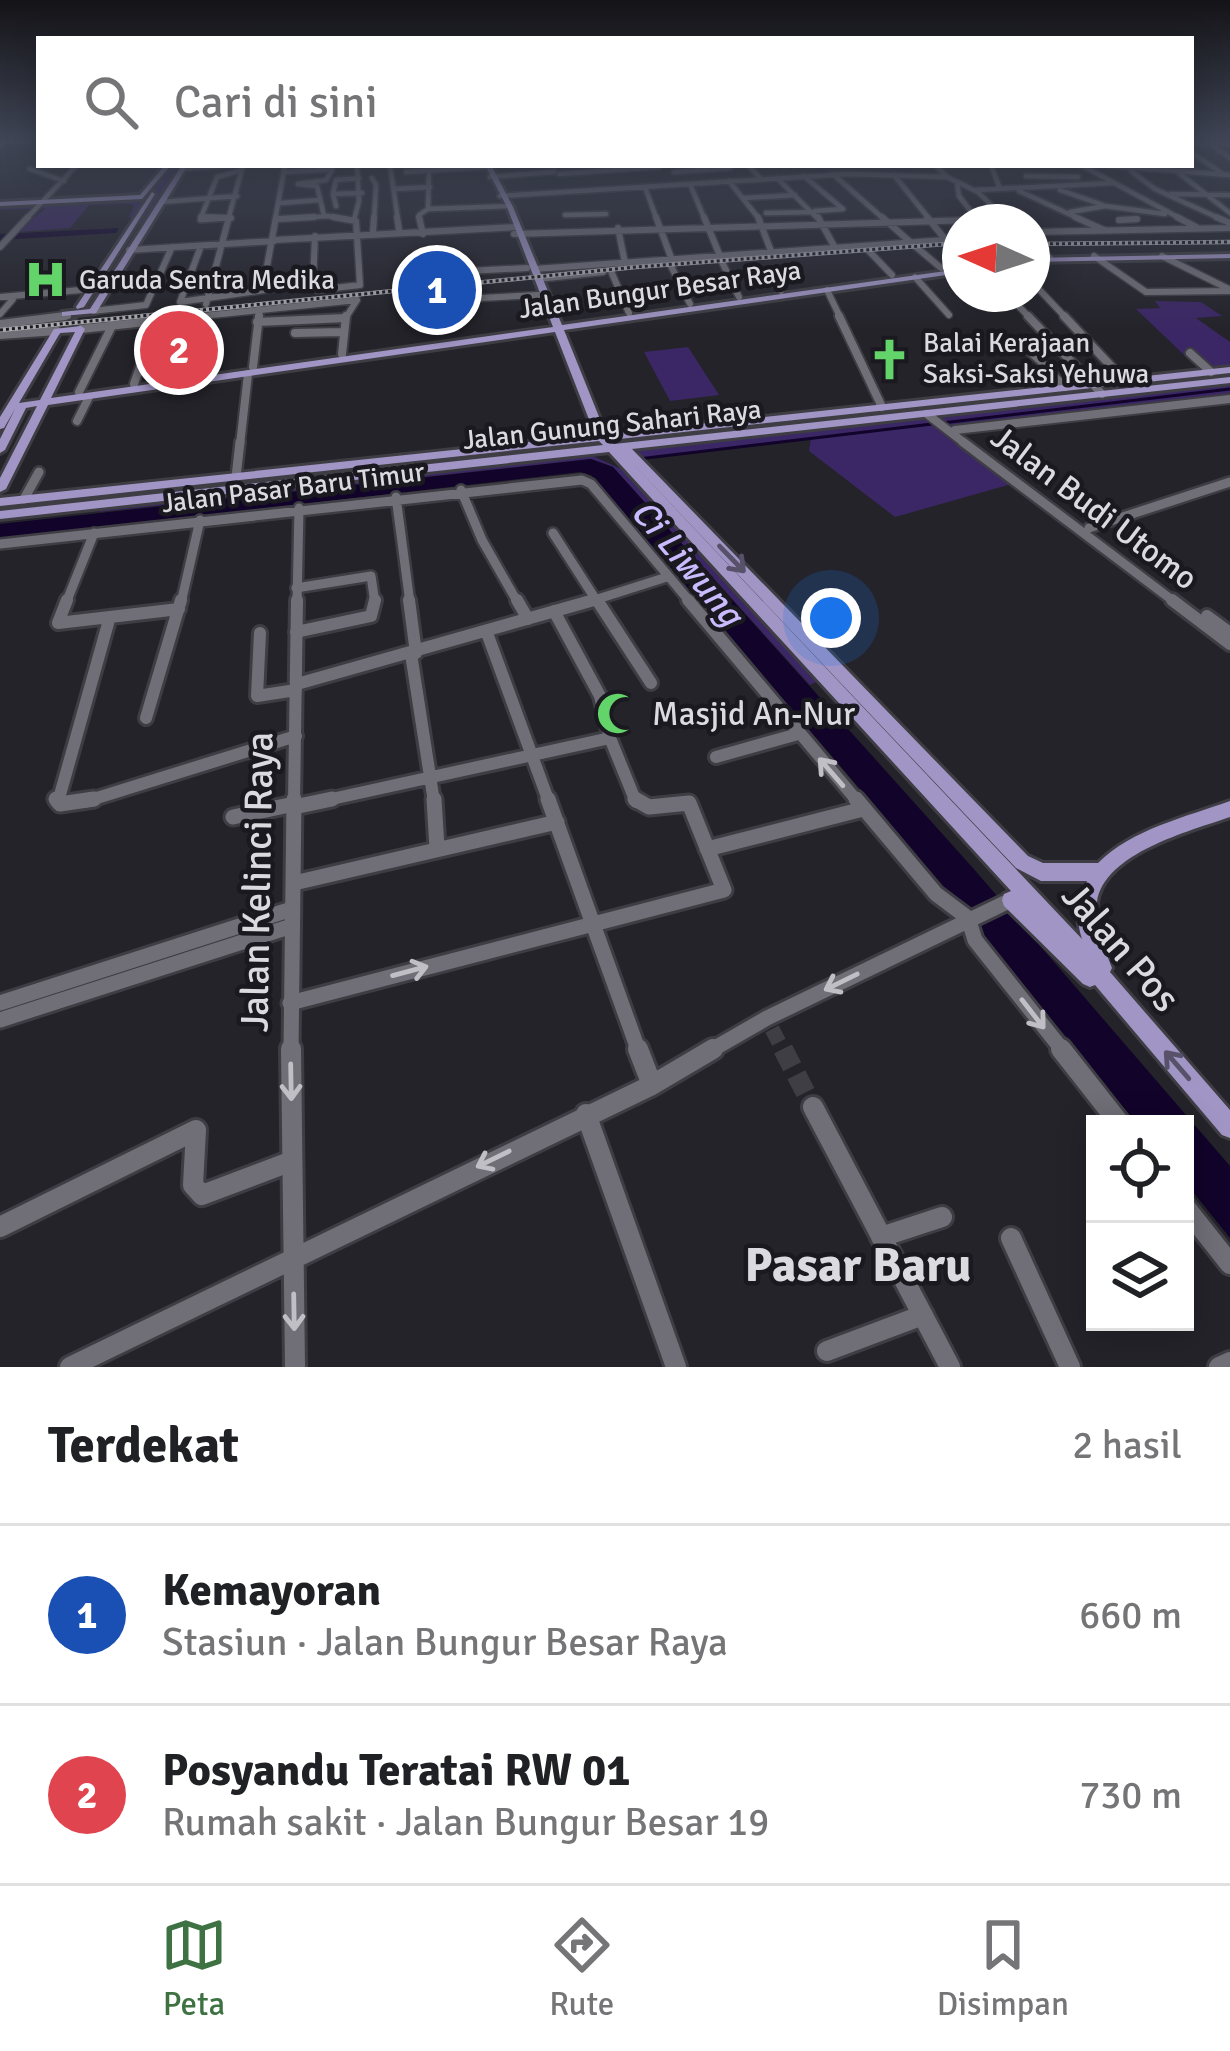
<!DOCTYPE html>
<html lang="id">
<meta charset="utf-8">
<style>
body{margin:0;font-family:Signika,sans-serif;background:#f2f2f2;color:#202124}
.controls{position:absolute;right:36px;bottom:36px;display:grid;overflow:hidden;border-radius:0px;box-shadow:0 6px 30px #0003}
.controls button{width:108px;height:108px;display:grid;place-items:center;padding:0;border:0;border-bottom:3px solid #e0e0e0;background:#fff;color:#202124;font:60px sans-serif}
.compass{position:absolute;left:942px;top:204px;width:108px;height:108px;border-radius:50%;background:#fff;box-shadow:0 6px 30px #0003;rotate:273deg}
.you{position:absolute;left:831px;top:618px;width:42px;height:42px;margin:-30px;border:9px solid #fff;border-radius:50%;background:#1a73e8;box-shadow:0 0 0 18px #1a73e833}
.badge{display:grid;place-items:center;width:78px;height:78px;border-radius:50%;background:#3e7243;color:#fff;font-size:39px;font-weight:700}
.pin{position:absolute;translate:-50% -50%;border:6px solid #fff;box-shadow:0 3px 12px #0006}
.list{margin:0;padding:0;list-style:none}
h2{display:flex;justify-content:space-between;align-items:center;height:156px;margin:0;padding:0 48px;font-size:51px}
h2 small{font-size:39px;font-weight:400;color:#757577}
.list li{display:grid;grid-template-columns:78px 1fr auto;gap:36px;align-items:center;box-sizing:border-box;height:180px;padding:0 48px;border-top:3px solid #e0e0e0}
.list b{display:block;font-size:45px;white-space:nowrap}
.list p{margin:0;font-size:39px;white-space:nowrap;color:#757577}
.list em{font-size:39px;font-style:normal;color:#757577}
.icon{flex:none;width:66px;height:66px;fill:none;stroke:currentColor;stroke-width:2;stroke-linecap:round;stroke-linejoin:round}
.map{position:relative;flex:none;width:1230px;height:1367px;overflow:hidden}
.search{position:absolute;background:#fff;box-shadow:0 6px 30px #0003;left:36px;right:36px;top:36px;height:132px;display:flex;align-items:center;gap:30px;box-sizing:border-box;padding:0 42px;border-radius:0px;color:#757577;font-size:45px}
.sheet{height:516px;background:#fff}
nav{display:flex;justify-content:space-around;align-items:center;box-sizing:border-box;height:168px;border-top:3px solid #e0e0e0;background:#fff;font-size:33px;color:#757577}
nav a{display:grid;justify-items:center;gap:6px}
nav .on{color:#3e7243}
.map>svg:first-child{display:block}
</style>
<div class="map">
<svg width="1230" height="1367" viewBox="0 0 1230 1367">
<rect width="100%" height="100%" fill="#24232a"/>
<path fill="#3b2765" d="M172 165H180L145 224 133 225 136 217H128L135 206 131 204 89 205 70 228 16 232 46 208 0 210V204L142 197 155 189Z
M1155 301 1201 302 1222 316 1196 318 1230 342V370L1203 373 1136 309 1160 308Z
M688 347 719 395 670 401 644 352Z
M1230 380V399L955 430 935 413Z
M927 414 1015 483 895 517 809 451 811 439 636 459 624 446 830 425 833 429Z
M573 454 593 456 632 474 824 678 810 685 613 467 591 459 99 512 103 504Z"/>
<path fill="#11032a" d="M591 459 613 467 972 867 1230 1166V1238L1185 1182V1124H1137L949 893 591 475 580 472 0 539V524Z"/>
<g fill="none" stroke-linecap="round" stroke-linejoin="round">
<path stroke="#11032a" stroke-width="3" d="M942 423 1230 389
M638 459 932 424"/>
<path fill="#11032a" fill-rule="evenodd" d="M1085 165 1230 175V179L1088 167Z
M119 228 116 233 0 240V234Z"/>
<path stroke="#3f3e45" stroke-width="15" stroke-dasharray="15 8" stroke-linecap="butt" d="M772 1029 784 1052"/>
<path stroke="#3f3e45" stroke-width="20" stroke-dasharray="20 9" stroke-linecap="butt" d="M783 1049 813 1107"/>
<path stroke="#3f3e45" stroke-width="8" stroke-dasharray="8 4.5" stroke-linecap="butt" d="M73 319 80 307"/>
<path stroke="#3f3e45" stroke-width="9" stroke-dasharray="9 4.5" stroke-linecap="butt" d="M65 332 74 316"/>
<defs>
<path id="minor-far6" d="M6 142 38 139
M1191 144H1230
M1211 144 1230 158
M1191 152 1223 174
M390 165 398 220
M748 165 761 179
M935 165 947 177 978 192 1006 220
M991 165 1000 189
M1081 165 1183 220
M1096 165 1230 175
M30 169 64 181
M182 169 234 165
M1131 171 1155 189 1223 220
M285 172 323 170
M406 172 485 167
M674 172 730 168
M1179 173 1230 213
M559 174 659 167
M834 175 885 220
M894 175 930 220
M804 176 843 209 815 211
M1026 176 1078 177
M490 177 554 172
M372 178 376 185 374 220
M777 178 819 220
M729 181 760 220
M957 182 959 196 977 219
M690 184 705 220
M645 187 657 220
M395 189 430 187
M976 190 1112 183
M1060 190 1103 205
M1019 191 1082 220
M333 194 336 180 359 178
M1171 194 1230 195
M500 196 847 174 947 177
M744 198 795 195
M161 202 237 196
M281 203 319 200
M336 206 333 194 362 193
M428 209 510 206
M1070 212 1105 206 1165 214
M766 213 815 212
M565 215 606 214
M324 216 317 186 298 184 326 180 332 170H323L326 165
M279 219 328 216 350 220
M25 220 77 165
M200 220 217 177 242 170
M202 220 231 218
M228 220 243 165
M275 220 285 165
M354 220 359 201 357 165
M420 220 419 215 428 209 429 172
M976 220 1005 219
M1121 220 1137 219"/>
<path id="minor-far5" d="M201 217 231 218
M397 217 399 230
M419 217 423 234
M656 217 672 260
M704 217 720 256
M758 217 771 251
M818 217 834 246
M882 217 909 241
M927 217 945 239
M1003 217 1007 221
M1075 217 1104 230
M1177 217 1196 227
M1216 217 1230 223
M279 219 314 217
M1119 220 1137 219
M618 228 625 263
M373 232 374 217
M1032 232 1230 228
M514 234 1005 219
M274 240 517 227
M1032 245 1050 258
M201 246 180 302 313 283 317 290 360 285 356 221 333 217
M915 246 941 268
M0 247 28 217
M867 249 892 275
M129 250 274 241
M1094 256 1146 292 1230 291
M1162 256 1229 289
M722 262 739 297
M671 266 690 304
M534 269 960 239
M468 271 527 268
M611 271 629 313
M762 271 781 291
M915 277 949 315
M538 279 603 272
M1032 282 1067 319
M313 283 315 236
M263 288 276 217
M827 290 841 319
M1007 294 1031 319
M0 297 81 290
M481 298 538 295
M206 304 229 217
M93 311 146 305 172 247
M0 314 13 299
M40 319 68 316
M173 319 357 300
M258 319 259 314
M315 319 345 318
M345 319 357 300"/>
<path id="minor-far4" d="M839 316 882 407
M1028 316 1102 394
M1064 316 1125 381
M257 322 345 318
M0 324 65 316
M81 329 201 316
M295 333 343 332
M0 335 57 331
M1026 348 1042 362
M1190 353 1211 372
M342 354 346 316
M253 367 259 316
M1046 368 1065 387
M185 377 198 318
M134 384 153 329
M79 392 113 324
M927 414 967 445
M77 421 89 397
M955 430 1230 399
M240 445 248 374"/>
<path id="minor-far3" d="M963 442 1176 603
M236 477 240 442
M461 490 482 540 518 603
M396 497 410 603
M24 499 39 472
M1089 528 1230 482
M553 533 598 603
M0 544 582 480 591 484 691 603
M296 588 371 576 375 603
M66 603 94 533
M181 603 200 520
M297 603 299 508
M585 603 667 577"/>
<path id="minor-far2" d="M67 600 58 623 179 609
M409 600 416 653
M517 600 528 619
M597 600 651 683
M688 600 858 802
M1172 600 1230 644
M554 611 600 696 610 738 636 802
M1207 616 1230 633
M296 632 371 616 375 600
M260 633 257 696 296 690
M487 633 549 802
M411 654 434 802
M297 684 594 600
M146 718 181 600
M716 757 798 734
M58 802 109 620
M84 802 296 736
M294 802 297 600
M318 802 610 738"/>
<path id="minor-far1" d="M56 799 60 804 94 799
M434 799 437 848
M548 799 639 1052
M856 799 936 894 968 918
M294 807 332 799
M233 817 294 804
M707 849 863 809
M294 883 557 822
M968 918 975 940 1064 1052
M0 1003 292 909
M290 1003 724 890 689 803 649 807 635 799
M0 1020 292 926
M291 1052 294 799
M708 1052 767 1018 1011 900"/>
<path id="minor" d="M291 1049 295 1367
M638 1049 652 1085
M1061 1049 1120 1124
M813 1107 950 1367
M586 1114 676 1367
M1185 1207 1230 1264
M0 1227 196 1130 193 1185 202 1195 292 1161
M881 1237 942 1217
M1011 1238 1070 1367
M827 1351 923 1315
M70 1367 652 1085 713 1049
M1219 1367 1230 1362"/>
<path id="major" d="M5 139H12L0 147V143Z
M165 165H171L142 199 0 206V202L140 195Z
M182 165H188L96 313 62 316V312L90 309Z
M485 165H491L513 207 562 325 960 269V273L564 330 606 434 1230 367V373L610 440 614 444 1230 377V383L632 449 1028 856 1043 863H1098C1132 829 1186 817 1230 801V817C1190 831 1104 853 1097 902 1094 925 1104 947 1112 968L1110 972 1230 1110V1138L1222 1135 1095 985 1090 987 1083 984 1004 906 1002 900 1004 894 1011 891 609 452 0 519V511L603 445 599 441 0 506V498L595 435 555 332 48 405 6 489 0 492V478L37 406 26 408 5 450 0 453V439L15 409 4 428 0 429V417L54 329 81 326 85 329 51 398 553 327 507 207ZM75 332 40 400 19 403 60 333ZM620 450 1016 868 1041 881H1087C1079 900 1075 919 1082 939Z
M152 192 155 194 84 307 77 309 76 307Z
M1230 254V258L1032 262V258Z"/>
</defs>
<use href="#minor-far6" stroke="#3e3d43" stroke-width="8"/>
<use href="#minor-far5" stroke="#3e3d43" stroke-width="9"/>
<use href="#minor-far4" stroke="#3e3d43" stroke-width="12"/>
<use href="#minor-far3" stroke="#3e3d43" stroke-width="14"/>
<use href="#minor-far2" stroke="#3e3d43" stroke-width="18"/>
<use href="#minor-far1" stroke="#3e3d43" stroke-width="21"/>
<use href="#minor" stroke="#3e3d43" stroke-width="26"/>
<use href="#major" stroke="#3e3d43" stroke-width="6"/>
<use href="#minor-far6" stroke="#706f77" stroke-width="4.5"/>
<use href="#minor-far5" stroke="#706f77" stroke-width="6"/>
<use href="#minor-far4" stroke="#706f77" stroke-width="8"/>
<use href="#minor-far3" stroke="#706f77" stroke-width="9"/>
<use href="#minor-far2" stroke="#706f77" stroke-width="12"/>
<use href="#minor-far1" stroke="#706f77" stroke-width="15"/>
<use href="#minor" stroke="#706f77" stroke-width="20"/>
<use href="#major" fill="#a095c4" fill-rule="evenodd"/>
<defs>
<path id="rail" d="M1032 244 1230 242
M0 330 636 267 960 243"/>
</defs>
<use href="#rail" stroke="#aeadb2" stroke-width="4.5"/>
<use href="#rail" stroke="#1b1920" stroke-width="3" stroke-dasharray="3" stroke-linecap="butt"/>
</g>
<defs><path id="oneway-shaft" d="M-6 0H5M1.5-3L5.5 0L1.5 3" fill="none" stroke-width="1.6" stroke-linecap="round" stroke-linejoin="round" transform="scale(3)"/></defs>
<g stroke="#57516a">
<use href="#oneway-shaft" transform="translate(732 559) rotate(46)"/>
<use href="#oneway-shaft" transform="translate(1177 1065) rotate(-131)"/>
</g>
<g stroke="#c0bfc5">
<use href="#oneway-shaft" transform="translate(831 772) rotate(-131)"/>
<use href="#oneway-shaft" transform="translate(410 971) rotate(-15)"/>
<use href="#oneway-shaft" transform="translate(841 982) rotate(154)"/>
<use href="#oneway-shaft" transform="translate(1033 1014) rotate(52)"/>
<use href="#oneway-shaft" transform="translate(291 1082) rotate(89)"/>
<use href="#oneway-shaft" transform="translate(493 1159) rotate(154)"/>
<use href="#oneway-shaft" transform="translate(294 1312) rotate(89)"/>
</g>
<linearGradient id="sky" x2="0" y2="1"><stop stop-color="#141317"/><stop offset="0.42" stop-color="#3f4555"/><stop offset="1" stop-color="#3f4555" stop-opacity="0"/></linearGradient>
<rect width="1230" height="331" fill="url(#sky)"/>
<defs>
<symbol id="hospital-bare" viewBox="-9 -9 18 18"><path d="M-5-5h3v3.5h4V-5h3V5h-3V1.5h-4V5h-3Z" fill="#63d469" stroke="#1b1920" stroke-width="2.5" paint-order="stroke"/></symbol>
<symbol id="church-bare" viewBox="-9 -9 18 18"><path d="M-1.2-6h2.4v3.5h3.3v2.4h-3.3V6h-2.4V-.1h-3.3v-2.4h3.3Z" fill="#63d469" stroke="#1b1920" stroke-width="2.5" paint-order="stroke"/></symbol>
<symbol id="mosque-bare" viewBox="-9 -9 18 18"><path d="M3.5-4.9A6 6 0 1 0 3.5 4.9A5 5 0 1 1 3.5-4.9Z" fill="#63d469" stroke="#1b1920" stroke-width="2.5" paint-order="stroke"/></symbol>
</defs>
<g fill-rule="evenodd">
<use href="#hospital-bare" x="16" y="250" width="59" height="59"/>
<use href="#church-bare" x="860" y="330" width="59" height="59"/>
<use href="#mosque-bare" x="588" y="684" width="59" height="59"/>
</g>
<g text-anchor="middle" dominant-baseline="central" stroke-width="9" stroke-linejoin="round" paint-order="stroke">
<g font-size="27" fill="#dbdadf" stroke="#1b1920" text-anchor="start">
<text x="79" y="280">Garuda Sentra Medika</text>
<text x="923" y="343">Balai Kerajaan<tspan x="923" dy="31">Saksi-Saksi Yehuwa</tspan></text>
</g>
<g font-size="27" fill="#dbdadf" stroke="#1b1920">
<text transform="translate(660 290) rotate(-8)">Jalan Bungur Besar Raya</text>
<text transform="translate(612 425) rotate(-6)">Jalan Gunung Sahari Raya</text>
<text transform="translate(293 488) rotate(-7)">Jalan Pasar Baru Timur</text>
</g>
<g font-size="33" fill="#dbdadf" stroke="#1b1920">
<text transform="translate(1094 508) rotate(37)">Jalan Budi Utomo</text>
</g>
<g font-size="33" fill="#dbdadf" stroke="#1b1920" text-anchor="start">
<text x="652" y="714">Masjid An-Nur</text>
</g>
<g font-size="36" font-style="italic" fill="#cabbfe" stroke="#1b1920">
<text transform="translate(687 563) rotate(50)">Ci Liwung</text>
</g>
<g font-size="39" fill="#dbdadf" stroke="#1b1920">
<text transform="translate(257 882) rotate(-89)">Jalan Kelinci Raya</text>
<text transform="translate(1121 947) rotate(49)">Jalan Pos</text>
</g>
<g font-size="48" font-weight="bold" fill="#dbdadf" stroke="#1b1920">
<text x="858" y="1265">Pasar Baru</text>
</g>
</g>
</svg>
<div class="controls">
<button><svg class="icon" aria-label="locate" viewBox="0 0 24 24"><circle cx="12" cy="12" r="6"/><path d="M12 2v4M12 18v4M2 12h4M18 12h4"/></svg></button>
<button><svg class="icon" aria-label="layers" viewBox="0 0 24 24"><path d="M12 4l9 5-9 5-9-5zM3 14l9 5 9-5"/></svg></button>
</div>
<svg class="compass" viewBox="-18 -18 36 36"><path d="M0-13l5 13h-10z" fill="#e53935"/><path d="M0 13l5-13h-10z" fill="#757577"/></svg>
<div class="you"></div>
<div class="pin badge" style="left:437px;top:290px;background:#1a4fb4">1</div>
<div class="pin badge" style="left:179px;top:350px;background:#e0444e">2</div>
<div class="search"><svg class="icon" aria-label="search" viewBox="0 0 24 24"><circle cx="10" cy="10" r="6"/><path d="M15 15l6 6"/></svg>Cari di sini</div>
</div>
<section class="sheet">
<h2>Terdekat<small>2 hasil</small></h2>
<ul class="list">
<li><span class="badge" style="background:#1a4fb4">1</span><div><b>Kemayoran</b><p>Stasiun · Jalan Bungur Besar Raya</p></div><em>660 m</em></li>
<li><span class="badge" style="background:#e0444e">2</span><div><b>Posyandu Teratai RW 01</b><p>Rumah sakit · Jalan Bungur Besar 19</p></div><em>730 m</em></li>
</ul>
</section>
<nav>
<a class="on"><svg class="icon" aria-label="map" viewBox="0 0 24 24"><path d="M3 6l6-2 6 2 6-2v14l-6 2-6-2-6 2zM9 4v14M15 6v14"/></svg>Peta</a>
<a><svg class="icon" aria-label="directions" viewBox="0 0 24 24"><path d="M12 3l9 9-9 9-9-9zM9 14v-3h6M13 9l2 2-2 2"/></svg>Rute</a>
<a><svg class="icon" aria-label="saved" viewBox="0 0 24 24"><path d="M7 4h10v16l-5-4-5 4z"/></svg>Disimpan</a>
</nav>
